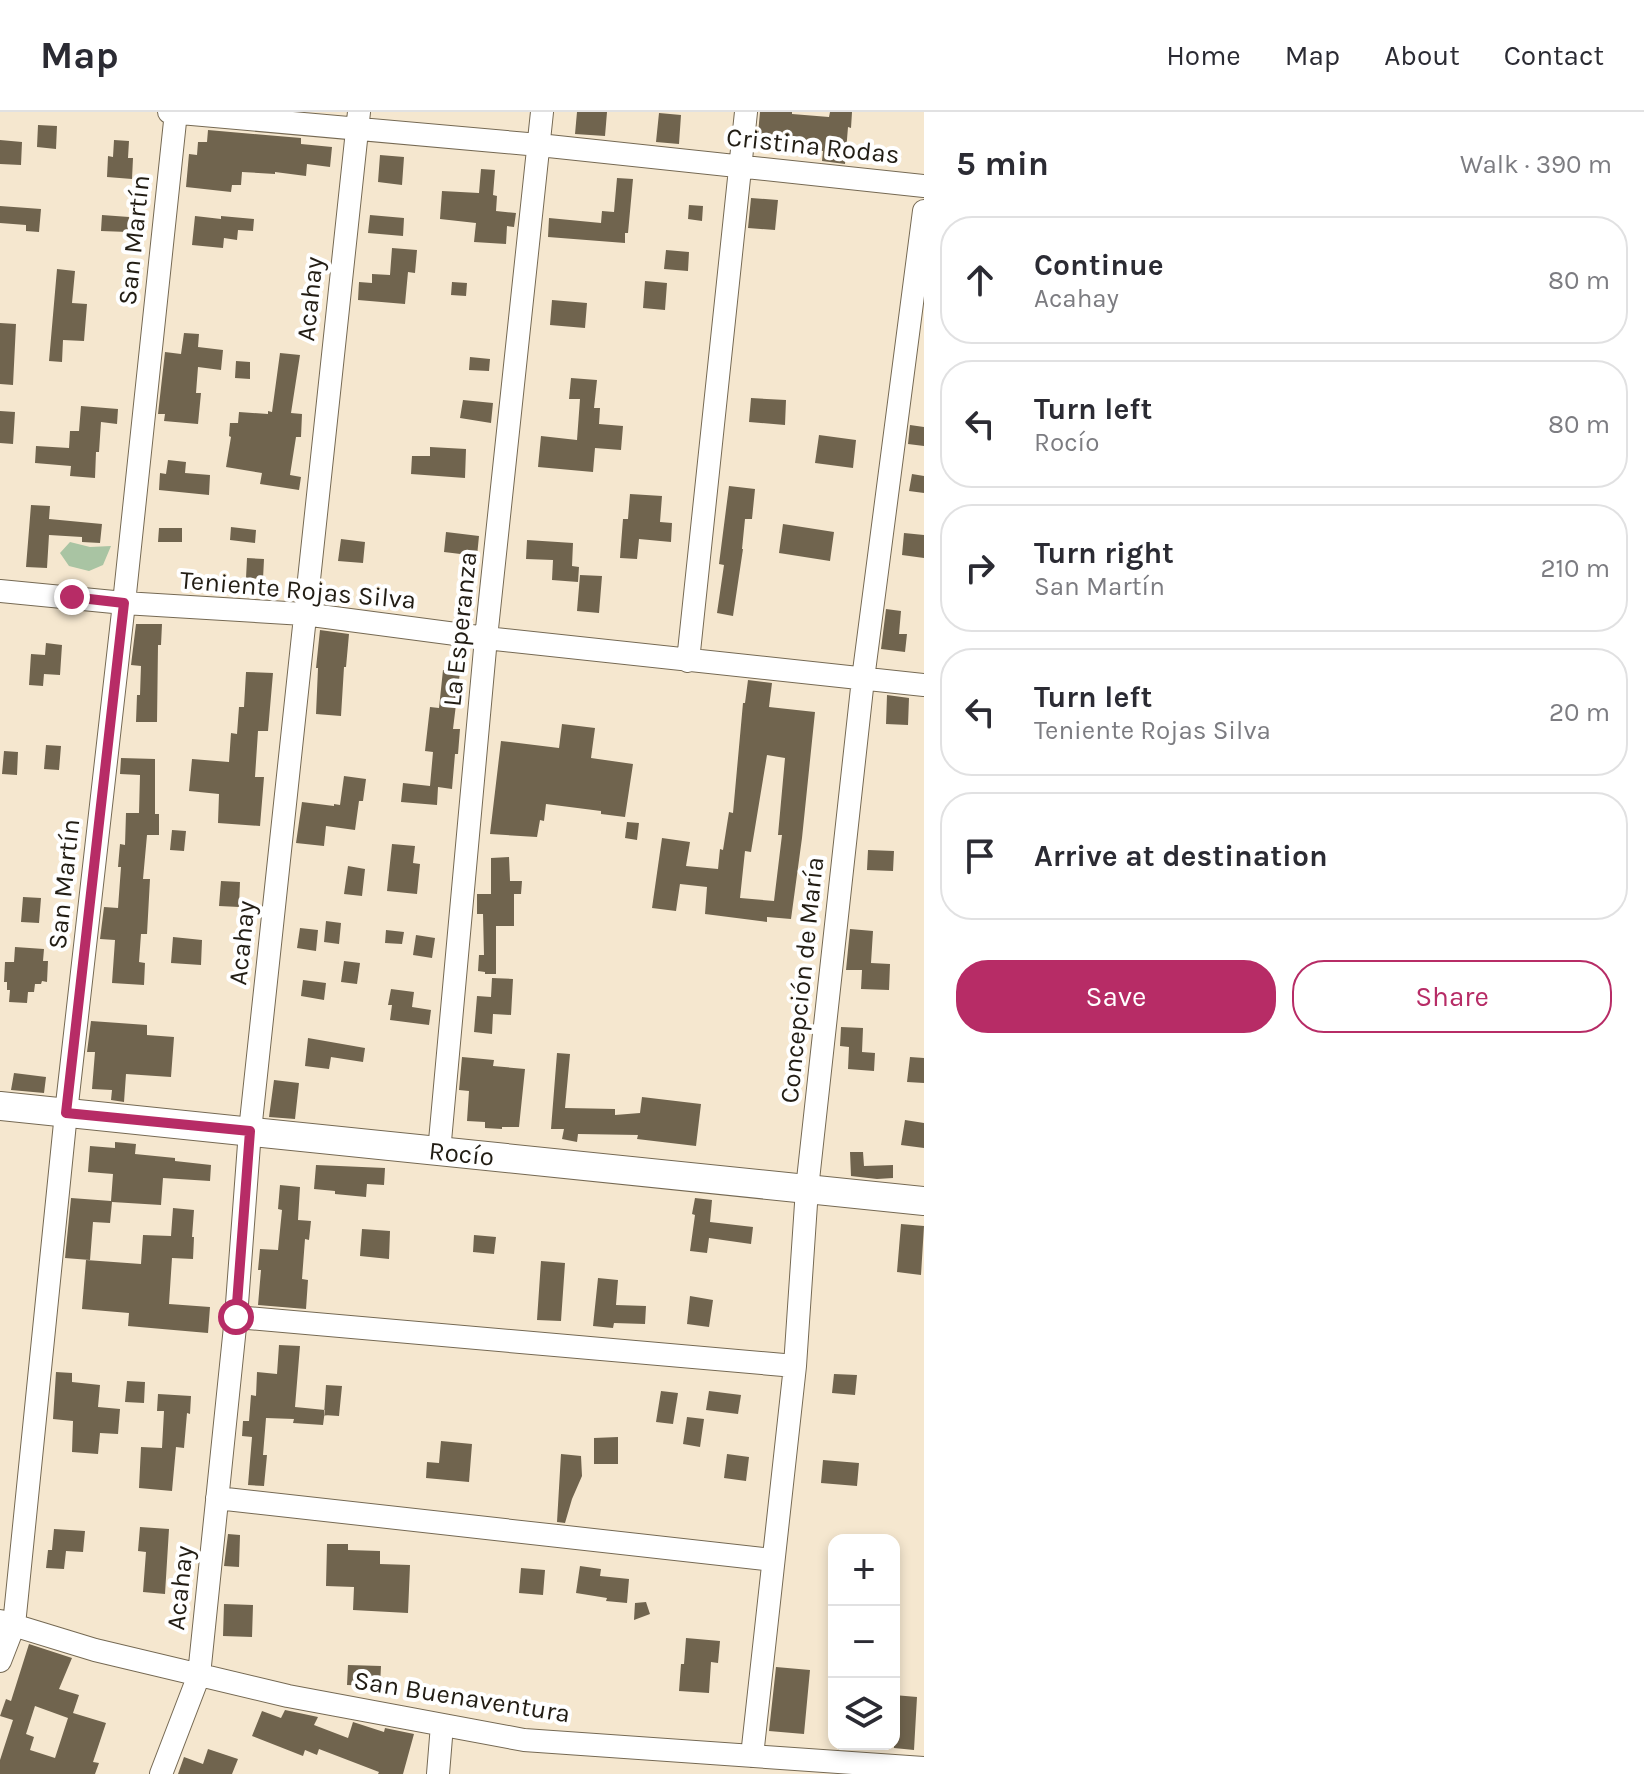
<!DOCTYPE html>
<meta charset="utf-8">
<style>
body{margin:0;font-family:Karla,sans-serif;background:#f2f2f3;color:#2b2b33}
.controls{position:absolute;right:24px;bottom:24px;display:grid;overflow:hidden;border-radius:16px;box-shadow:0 4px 12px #0003}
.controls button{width:72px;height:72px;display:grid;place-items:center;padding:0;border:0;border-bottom:2px solid #e1e1e2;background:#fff;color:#2b2b33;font:40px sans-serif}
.stop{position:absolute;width:24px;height:24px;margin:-18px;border:6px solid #b72c66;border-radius:50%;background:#fff}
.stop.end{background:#b72c66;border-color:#fff;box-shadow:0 2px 8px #0008}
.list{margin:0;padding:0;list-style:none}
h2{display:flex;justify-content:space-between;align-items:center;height:104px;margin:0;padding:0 32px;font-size:34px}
h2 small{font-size:26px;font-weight:400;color:#7c7c81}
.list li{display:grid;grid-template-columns:52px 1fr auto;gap:24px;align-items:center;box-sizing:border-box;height:128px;margin:0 16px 16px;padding:0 16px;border:2px solid #e1e1e2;border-radius:32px}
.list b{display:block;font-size:30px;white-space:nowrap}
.list p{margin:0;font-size:26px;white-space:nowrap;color:#7c7c81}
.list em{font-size:26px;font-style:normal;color:#7c7c81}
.actions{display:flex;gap:16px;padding:24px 32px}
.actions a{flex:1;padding:18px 0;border:2px solid #b72c66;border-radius:32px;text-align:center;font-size:28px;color:#b72c66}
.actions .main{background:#b72c66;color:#fff}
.icon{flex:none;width:44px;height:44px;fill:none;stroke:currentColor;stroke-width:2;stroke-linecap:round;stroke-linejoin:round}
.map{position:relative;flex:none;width:924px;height:1662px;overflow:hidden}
header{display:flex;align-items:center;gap:48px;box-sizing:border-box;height:112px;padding:0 40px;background:#fff;border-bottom:2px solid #e1e1e2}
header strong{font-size:38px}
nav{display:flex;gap:44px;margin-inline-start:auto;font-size:28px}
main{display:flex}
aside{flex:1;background:#fff}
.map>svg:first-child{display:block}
</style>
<header>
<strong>Map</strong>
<nav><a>Home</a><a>Map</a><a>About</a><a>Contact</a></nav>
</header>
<main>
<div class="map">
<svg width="924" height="1662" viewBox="0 0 924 1662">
<rect width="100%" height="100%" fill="#f5e7cf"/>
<path fill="#a9c4a3" d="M70 430 90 435 111 434 103 453 89 459 69 454 60 441Z"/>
<path fill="#70644e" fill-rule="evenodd" d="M577 0H607L605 24 575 22Z
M760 0H792V2L829 5 830 0H852L851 16 848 15 845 52 822 49 823 39 757 33Z
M659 1 681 3 679 32 656 30Z
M38 13 57 14 56 37 37 35Z
M208 18 301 26V32L332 35 330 55 307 52 306 64 275 60V62L242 60 241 73H232L231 80 186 75 189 42 197 43 198 30H207Z
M0 28 22 30 21 53 0 52Z
M114 28 129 29 128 46H133L132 67 107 65 108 44 113 45Z
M380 43 404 45 402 73 378 70Z
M481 57 495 58 493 83 497 84 496 99 516 101 514 115 507 114 506 132 474 130 476 111 440 107 442 79 479 81Z
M617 66 633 67 628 121H625V131L548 125 549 106 601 111 602 99 614 100Z
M751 86 778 88 775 118 748 116Z
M689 93 703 94 702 109 688 107Z
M0 94 41 97 39 120 26 119V113L0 111Z
M102 103 129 105 128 120 101 119Z
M370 103 404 106 403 124 368 121Z
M195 104 221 107V104L254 107 253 119 238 118 237 128 224 126 223 136 192 133Z
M392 136 417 138 415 161 408 160 405 192 358 188 359 170 372 171V162L390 163Z
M666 138 689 140 688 159 664 157Z
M57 157 75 159 72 191 87 192 84 229 63 228 62 250 49 249Z
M645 169 667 171 665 198 643 196Z
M452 170 467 171 466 184 451 183Z
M552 188 587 191 585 216 550 213Z
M0 211 16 212 13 273 0 272Z
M184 221 199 222 198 235 223 238 221 258 198 255 196 281H201L198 312 164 309 165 302H158L165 240 181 242Z
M280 241 300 243 291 301 302 302 301 325H296L290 363 301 365 299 378 260 372 262 361 226 355 231 325 229 324 230 311H238L239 300 268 302V299L272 300Z
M470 245 490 247 489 259 469 258Z
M236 249 250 250V267L235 266Z
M571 266 597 268 594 296H600L599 312 623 314 621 338 595 336 593 360 538 355 541 324 577 328 580 287H569Z
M751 286 786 288 785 313 749 310Z
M463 288 493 291 491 311 460 306Z
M81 294 118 297 117 312 101 310 99 340H96L95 366 70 364 71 354 35 351 36 334 69 336 70 319H79Z
M0 299 15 300 13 332 0 331Z
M910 313 924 315V334L908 332Z
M819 323 856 328 853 356 815 351Z
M430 335 466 337 465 366 411 362 412 344H430Z
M168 348 186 350 185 361 210 363 209 383 159 378 160 361 166 362Z
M912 362 924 364V381L909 379Z
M729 374 755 377 752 407H745L742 437H743L733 504 717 501 724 453 719 452Z
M630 382 662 384 660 410 672 411 671 430 639 427 637 447 620 446 623 407H628Z
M31 393 50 394 49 407 102 412 100 431 82 430V425L49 423 47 456 26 455Z
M783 412 834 420 830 449 779 441Z
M231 415 256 418 255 431 230 428Z
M159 416H182V430H158Z
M446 420 479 424 477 444 444 440Z
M904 421 924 423V446L902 443Z
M341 427 365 430 363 451 338 449Z
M527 428 573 431 572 454 579 455 578 470 552 468 553 448 526 447Z
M247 446 264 447 263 467 246 466Z
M580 463 602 464 599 501 577 499Z
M886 497 901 499 899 522H907L905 540 881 537Z
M136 512H162L161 533H158L157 610H136L137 583H140L141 554 131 553Z
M320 518 349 522 346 555H344L341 604 316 602 318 556H316Z
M46 531 62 533 60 563 44 562 43 574 29 573 31 542 45 543Z
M443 558 460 560 453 617H460L458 642H455L452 677 438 675 437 693 401 690 403 671 430 674 433 640 425 639 430 595 439 596Z
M246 560 273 561 268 619H258L255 665H264L260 714 218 711 219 682 189 679 192 647 229 650 231 621 237 622 239 595H244Z
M748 568 772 571 769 595 815 600 802 726 791 807 767 805V810L705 802 707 775 680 772 676 799 652 796 662 726 690 730 686 754 718 757 720 737 723 738 729 700 733 701 743 591H745ZM767 643 785 646 778 723H782L774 789 740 786 745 739 751 740Z
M887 583 909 586 908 613 886 612Z
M562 612 595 616 591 646 633 652 625 705 601 702V699L546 692 544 709 540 708 537 725 490 722 501 629 559 636Z
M46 633 61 634 59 658 44 657Z
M4 639 18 640 17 663 2 662Z
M121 646 155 647V702H159V723H147L143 767H150L147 822H141L139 850 145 851 144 873 112 871 115 828 100 827 104 795 118 796 121 755H118L120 732 125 733 126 701H139L140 663 120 662Z
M344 664 366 667 363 689H359L355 718 326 714 324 734 296 731 302 690 334 694V692L340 693Z
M627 710 639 711 637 728 625 726Z
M172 718 186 719 184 739 170 738Z
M392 732 415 734 413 751 420 752 417 782 387 779Z
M868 738 894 739 893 759 867 758Z
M509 745 510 769H522L521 782H514V814H496V862H485V860L478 859 479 843H484L483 802H477V782H491V746Z
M348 754 365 757 362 784 344 782Z
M221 769 240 770 239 795 219 794Z
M23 785 41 786 39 811 21 810Z
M326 809 341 811 339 832 324 830Z
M300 816 318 818 316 839 297 836Z
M850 817 873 819 871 851 890 852 889 878 861 877 862 858H846Z
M386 818 404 820 402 832 385 831Z
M416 823 435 826 432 846 413 843Z
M173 825 202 828 201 853 171 851Z
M15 835 44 837 43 849H48L47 870 42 869 41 872H35L34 880H28L27 891 9 890 10 878H7V870H4L5 850H14Z
M344 849 360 851 357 872 341 870Z
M492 866 513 867 511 903 493 902 492 922 474 920 477 884 491 885Z
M303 868 326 871 324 888 301 884Z
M391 877 414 880 412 895 431 898 429 913 390 908 392 893H388Z
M91 909 147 913V923L174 925 171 965 126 962 124 990 111 988 112 978 92 977 95 940H87Z
M841 915 863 916 862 940 875 941 874 959 848 957 849 935 840 934Z
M308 926 365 936 363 950 331 945 329 957 305 954Z
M557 941 570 942 565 996 615 997V1003L640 1001 642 985 701 992 696 1034 637 1027 638 1023 578 1022 577 1030 562 1027 564 1017H551Z
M462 945 494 948 493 954 525 957 519 1015H502V1017L485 1016V1010L467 1009 469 979 459 978Z
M910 945 924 946V971L907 970Z
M14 961 46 965 44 981 11 978Z
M274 968 299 971 295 1007 269 1005Z
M905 1008 924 1011V1036L901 1033Z
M115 1030 136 1032 135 1042 175 1046V1049L211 1053 210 1069 163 1066 161 1093 112 1090 110 1111 93 1110 90 1148 65 1146 71 1086 111 1089 113 1062 88 1060 90 1034 115 1036Z
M850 1040H863L864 1054 893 1053V1066L877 1067 851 1064Z
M316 1053 385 1056 384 1073 367 1072 366 1085 335 1082V1079L314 1077Z
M280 1073 300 1075 298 1108 311 1109 309 1128 305 1127 302 1167 308 1168 306 1197 258 1193 261 1158H258L260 1137 278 1138 282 1098 278 1097Z
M695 1086 712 1088 710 1110 753 1115 751 1132 709 1126 707 1141 690 1139 695 1103 692 1102Z
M173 1096 194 1098 192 1125H194L193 1147 172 1146 169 1192 210 1195 208 1221 128 1214 129 1201 82 1197 86 1148 141 1152 143 1123 171 1124Z
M901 1112 924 1114 921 1163 897 1160Z
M362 1117 390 1119 389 1147 360 1144Z
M474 1123 496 1125 494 1142 473 1140Z
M541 1149 565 1151 561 1209 537 1208Z
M598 1166 618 1168 616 1193 646 1194 645 1212 614 1211 613 1216 593 1214Z
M690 1184 713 1188 709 1215 687 1212Z
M279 1233 300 1234 295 1295 325 1298 323 1313 293 1311 294 1307 266 1306 263 1343H267L264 1374 248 1373 252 1325 242 1324 243 1309H249L251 1283 256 1284 257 1260 277 1262Z
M56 1260 72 1261V1270L100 1273 98 1295 120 1297 118 1322 100 1321 98 1342 72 1340 73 1309 53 1307Z
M834 1262 857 1263 855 1283 832 1281Z
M127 1269 145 1270 144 1291 125 1290Z
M326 1273 342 1274 339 1304 324 1303Z
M661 1279 678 1281 673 1312 656 1310Z
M709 1279 741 1283 738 1302 706 1298Z
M158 1282 191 1284 190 1302 187 1301 184 1336 176 1335 172 1379 139 1376 141 1335 162 1336 164 1299H157Z
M687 1305 704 1307 700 1335 683 1332Z
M618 1325V1352H594V1326Z
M441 1329 472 1332 469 1370 426 1366 427 1350 439 1351Z
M561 1342 581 1344 582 1364 572 1387 565 1411 557 1410Z
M727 1342 749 1345 746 1369 724 1366Z
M823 1348 859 1351 857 1374 821 1371Z
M140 1415 169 1417 165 1482 143 1480 146 1440 138 1439Z
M54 1417 85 1419 83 1440 66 1439 64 1457 46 1456 48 1438H52Z
M228 1422 240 1423 239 1455 224 1454Z
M327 1432H348V1438L380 1439V1452L410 1453 408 1501 353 1498 354 1475 326 1474Z
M580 1454 601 1457 600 1464 629 1467 627 1491 606 1489 607 1486 576 1481Z
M521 1456 545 1458 543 1483 519 1481Z
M646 1490 650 1502 634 1508 635 1491Z
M224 1492 253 1493 252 1525 223 1524Z
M686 1526 720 1529 718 1551 711 1550 709 1581 679 1579 681 1552H684Z
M29 1532 72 1546 59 1577 79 1583 73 1601 106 1611 93 1650 99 1651 95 1662H0V1648L13 1608 0 1604 6 1587 11 1589ZM35 1594 68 1606 55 1646 30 1638 34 1625 26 1622Z
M348 1553 381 1554 380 1574 347 1573Z
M776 1555 810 1558 804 1622 769 1619Z
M894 1583 917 1585 914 1638 894 1636Z
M285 1598 318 1605 314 1613 348 1626 353 1610 384 1620 385 1616 414 1622 403 1662H378L379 1660 319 1637 317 1643 305 1638 303 1644 252 1624 262 1599 281 1606Z
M208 1637 238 1647 232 1662H178L184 1645 203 1652Z"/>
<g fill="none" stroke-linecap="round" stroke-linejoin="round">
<defs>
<path id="minor" d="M169 0 539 33 924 74
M0 479 124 491 304 502 486 526 924 573
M688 549 746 0
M439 1040 486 526 542 0
M236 1205 795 1254
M217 1386 773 1448
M0 1509 95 1538 288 1584 524 1628 924 1656
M0 1549 14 1513 66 1001 124 491 176 0
M752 1644 795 1254 807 1077 863 567 924 99
M161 1662 199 1563 236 1205 250 1019 359 0
M438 1662 442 1613"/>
<g id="major">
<path id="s1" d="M0 994 924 1089"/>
</g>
</defs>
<use href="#minor" stroke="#756953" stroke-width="24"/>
<use href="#major" stroke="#756953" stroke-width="30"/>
<use href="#minor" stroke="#fff" stroke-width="22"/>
<use href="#major" stroke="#fff" stroke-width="28"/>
</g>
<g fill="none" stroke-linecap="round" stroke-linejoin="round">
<path stroke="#b72c66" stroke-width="10" d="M72 485 124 491 66 1001 250 1019 236 1205"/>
</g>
<g text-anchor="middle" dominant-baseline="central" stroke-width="8" stroke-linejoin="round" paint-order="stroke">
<g font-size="26" fill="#221d14" stroke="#fff">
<text transform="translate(813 34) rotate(6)">Cristina Rodas</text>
<text transform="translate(134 128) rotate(-84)">San Martín</text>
<text transform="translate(310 187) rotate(-84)">Acahay</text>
<text transform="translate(298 478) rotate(5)">Teniente Rojas Silva</text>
<text transform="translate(460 517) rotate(-84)">La Esperanza</text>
<text transform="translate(64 772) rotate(-84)">San Martín</text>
<text transform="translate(242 831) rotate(-84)">Acahay</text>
<text transform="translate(802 868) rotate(-84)">Concepción de María</text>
<text stroke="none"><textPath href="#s1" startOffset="464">Rocío</textPath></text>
<text transform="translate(180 1476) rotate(-84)">Acahay</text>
<text transform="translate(462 1585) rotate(9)">San Buenaventura</text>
</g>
</g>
</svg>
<div class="controls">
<button>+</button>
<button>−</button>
<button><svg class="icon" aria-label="layers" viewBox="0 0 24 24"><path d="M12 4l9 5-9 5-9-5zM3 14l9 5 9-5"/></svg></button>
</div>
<div class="stop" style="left:236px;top:1205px"></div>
<div class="stop end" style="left:72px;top:485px"></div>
</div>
<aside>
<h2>5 min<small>Walk · 390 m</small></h2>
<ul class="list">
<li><svg class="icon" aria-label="ahead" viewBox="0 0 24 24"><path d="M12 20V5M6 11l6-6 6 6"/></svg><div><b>Continue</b><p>Acahay</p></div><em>80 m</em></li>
<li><svg class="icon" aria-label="left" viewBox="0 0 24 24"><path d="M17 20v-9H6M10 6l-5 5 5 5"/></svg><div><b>Turn left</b><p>Rocío</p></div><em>80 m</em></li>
<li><svg class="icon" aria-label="right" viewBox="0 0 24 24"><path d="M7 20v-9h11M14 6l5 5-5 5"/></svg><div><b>Turn right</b><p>San Martín</p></div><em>210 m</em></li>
<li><svg class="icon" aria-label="left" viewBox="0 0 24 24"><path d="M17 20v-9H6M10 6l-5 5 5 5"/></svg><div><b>Turn left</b><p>Teniente Rojas Silva</p></div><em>20 m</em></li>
<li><svg class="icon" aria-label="arrive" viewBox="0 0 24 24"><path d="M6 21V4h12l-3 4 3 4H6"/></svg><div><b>Arrive at destination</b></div></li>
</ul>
<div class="actions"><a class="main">Save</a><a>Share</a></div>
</aside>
</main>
